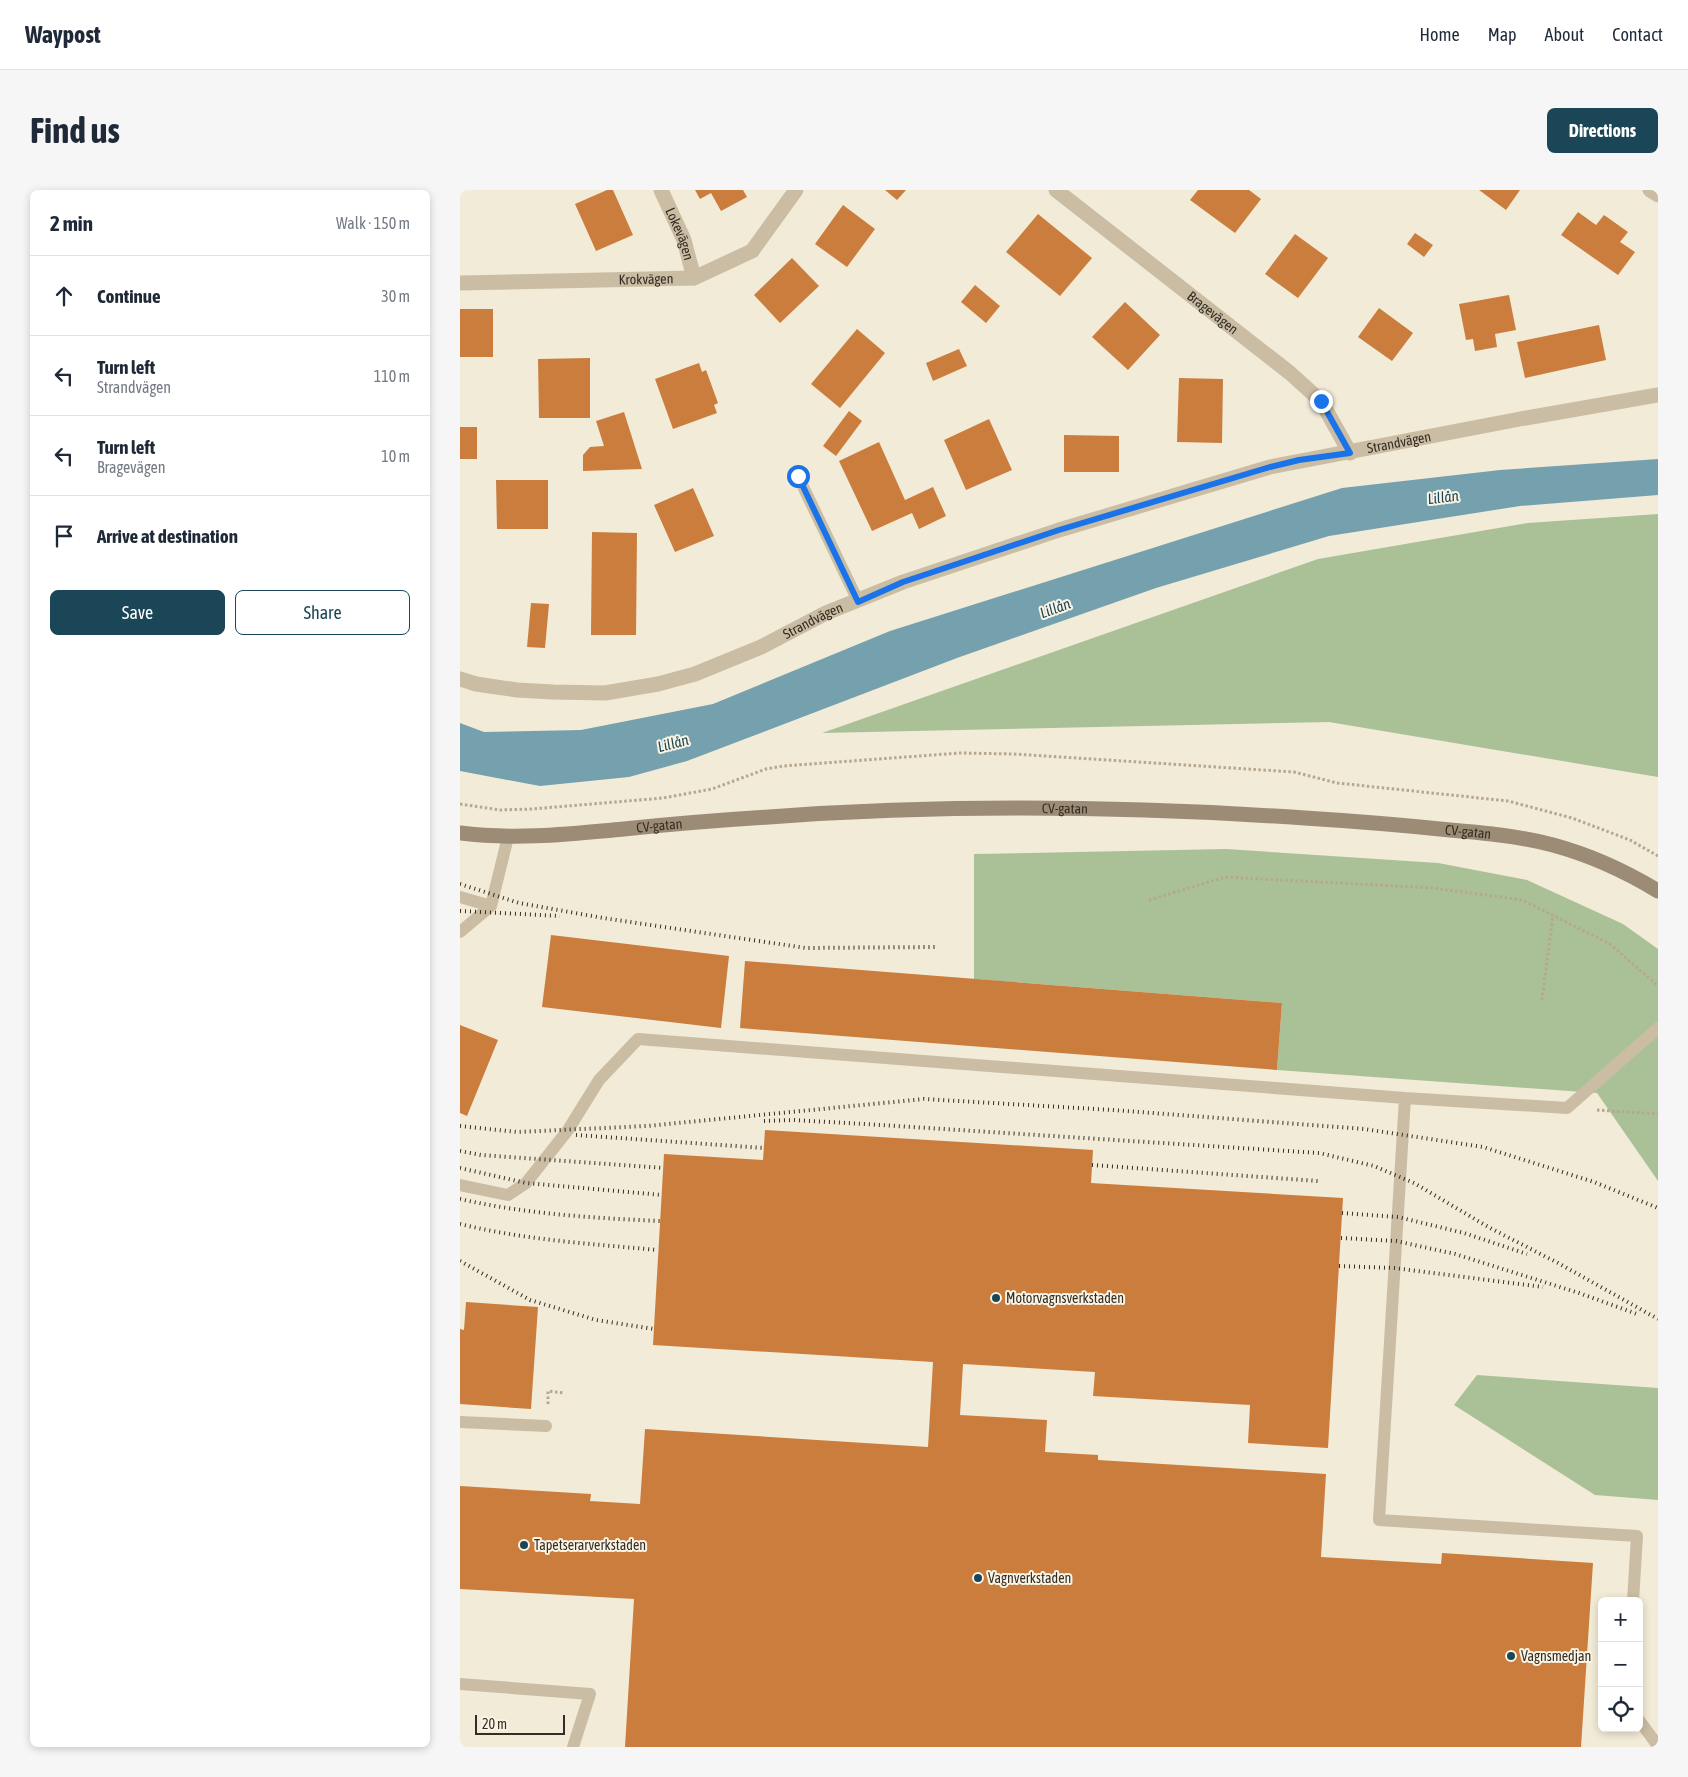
<!DOCTYPE html>
<meta charset="utf-8">
<style>
body{margin:0;font-family:"Asap Condensed",sans-serif;background:#f6f6f7;color:#1f2937}
.controls{position:absolute;right:15px;bottom:15px;display:grid;overflow:hidden;border-radius:8px;box-shadow:0 2px 8px #0003}
.controls button{width:45px;height:45px;display:grid;place-items:center;padding:0;border:0;border-bottom:1px solid #e0e1e3;background:#fff;color:#1f2937;font:25px sans-serif}
.scale{position:absolute;left:15px;bottom:12px;width:90px;box-sizing:border-box;padding-left:5px;border:2px solid #352d25;border-top:0;font-size:14px;line-height:18px;white-space:nowrap;color:#352d25;-webkit-text-stroke:4px #f9f4e4;paint-order:stroke}
.stop{position:absolute;width:15px;height:15px;margin:-11px;border:4px solid #1a73e8;border-radius:50%;background:#fff}
.stop.end{background:#1a73e8;border-color:#fff;box-shadow:0 1px 5px #0008}
.list{margin:0;padding:0;list-style:none}
h2{display:flex;justify-content:space-between;align-items:center;height:65px;margin:0;padding:0 20px;font-size:21px}
h2 small{font-size:16px;font-weight:400;color:#747a83}
.list li{display:grid;grid-template-columns:32px 1fr auto;gap:15px;align-items:center;box-sizing:border-box;height:80px;padding:0 20px;border-top:1px solid #e0e1e3}
.list b{display:block;font-size:19px;white-space:nowrap}
.list p{margin:0;font-size:16px;white-space:nowrap;color:#747a83}
.list em{font-size:16px;font-style:normal;color:#747a83}
.actions{display:flex;gap:10px;padding:15px 20px}
.actions a{flex:1;padding:11px 0;border:1px solid #1a4657;border-radius:8px;text-align:center;font-size:18px;color:#1a4657}
.actions .main{background:#1a4657;color:#fff}
.icon{flex:none;width:28px;height:28px;fill:none;stroke:currentColor;stroke-width:2;stroke-linecap:round;stroke-linejoin:round}
.map{position:relative;flex:none;width:1198px;height:1557px;overflow:hidden;border-radius:8px}
header{display:flex;align-items:center;gap:30px;box-sizing:border-box;height:70px;padding:0 25px;background:#fff;border-bottom:1px solid #e0e1e3}
header strong{font-size:24px}
nav{display:flex;gap:28px;margin-inline-start:auto;font-size:18px}
.intro{display:flex;align-items:center;justify-content:space-between;box-sizing:border-box;height:120px;padding:0 30px}
h1{margin:0;font-size:35px}
.button{padding:12px 22px;border-radius:8px;background:#1a4657;color:#fff;font-size:18px;font-weight:700}
main{display:flex;gap:30px;padding:0 30px}
aside{flex:1;background:#fff;border-radius:8px;box-shadow:0 2px 8px #0003}
.map>svg:first-child{display:block}
</style>
<header>
<strong>Waypost</strong>
<nav><a>Home</a><a>Map</a><a>About</a><a>Contact</a></nav>
</header>
<div class="intro"><h1>Find us</h1><a class="button">Directions</a></div>
<main>
<aside>
<h2>2 min<small>Walk · 150 m</small></h2>
<ul class="list">
<li><svg class="icon" aria-label="ahead" viewBox="0 0 24 24"><path d="M12 20V5M6 11l6-6 6 6"/></svg><div><b>Continue</b></div><em>30 m</em></li>
<li><svg class="icon" aria-label="left" viewBox="0 0 24 24"><path d="M17 20v-9H6M10 6l-5 5 5 5"/></svg><div><b>Turn left</b><p>Strandvägen</p></div><em>110 m</em></li>
<li><svg class="icon" aria-label="left" viewBox="0 0 24 24"><path d="M17 20v-9H6M10 6l-5 5 5 5"/></svg><div><b>Turn left</b><p>Bragevägen</p></div><em>10 m</em></li>
<li><svg class="icon" aria-label="arrive" viewBox="0 0 24 24"><path d="M6 21V4h12l-3 4 3 4H6"/></svg><div><b>Arrive at destination</b></div></li>
</ul>
<div class="actions"><a class="main">Save</a><a>Share</a></div>
</aside>
<div class="map">
<svg width="1198" height="1557" viewBox="0 0 1198 1557">
<rect width="100%" height="100%" fill="#f2ebd7"/>
<path fill="#aac197" d="M1198 324V587L869 532 362 543 858 369 1068 333Z
M766 659 978 673 1067 690 1163 734 1198 759V991L1137 903 817 880 822 813 514 789V664Z
M1017 1185 1198 1198V1310L1135 1305 994 1215Z"/>
<path fill="#75a1af" d="M1198 269V305L1060 316 869 346 696 398 497 468 227 571 169 587 80 596 0 581V533L24 542 121 540 253 514 430 441 882 298 1040 280Z"/>
<path fill="#ca7d3d" d="M147 0H153L173 45 136 61 115 14Z
M235 0H283L287 7 261 21 251 3 240 9Z
M425 0H446L437 10Z
M738 0H789L801 9 775 43 730 10Z
M1019 0H1060L1046 20Z
M383 15 415 39 387 77 355 54Z
M1118 22 1136 35 1144 25 1168 42 1160 52 1175 62 1158 85 1101 45Z
M578 24 632 68 600 106 546 62Z
M955 43 973 55 964 67 947 54Z
M835 44 868 68 838 108 805 84Z
M332 68 359 96 320 133 294 105Z
M515 95 540 116 526 133 501 112Z
M1049 105 1056 140 1035 144 1037 157 1015 161 1013 149 1006 150 999 114Z
M665 112 700 145 668 180 632 147Z
M919 118 953 143 932 171 898 147Z
M0 119H33V167H0Z
M1139 135 1146 170 1065 188 1057 152Z
M397 139 425 163 380 218 351 194Z
M499 159 507 176 473 191 466 173Z
M130 168V228H79L78 169Z
M239 173 242 182 246 180 258 213 254 215 257 223 213 239 195 189Z
M719 188 763 189 762 253 717 252Z
M389 221 402 231 376 266 363 256Z
M164 222 182 279 123 281V265L130 257 144 256 136 231Z
M529 229 552 280 506 300 484 250Z
M0 237H17V269H0Z
M604 245 659 246V282H604Z
M419 252 445 310 473 297 486 326 459 339 452 323 412 341 379 271Z
M36 290H88V339H37Z
M233 298 254 346 215 362 194 315Z
M132 342 177 343 176 445H131Z
M71 413 89 414 85 458 67 457Z
M91 745 269 766 261 838 82 817Z
M285 771 822 813 817 880 280 838Z
M0 835 38 850 7 926 0 923Z
M305 940 633 960 631 993 883 1008 868 1258 788 1253 790 1215 633 1206 635 1182 503 1174 500 1225 587 1230 585 1262 638 1265V1270L866 1284 861 1367 981 1374 982 1363 1133 1373 1121 1557H165L174 1409 0 1399V1296L131 1304 130 1311 180 1314 185 1239 468 1257 473 1172 193 1155 204 964 303 970Z
M6 1112 78 1117 71 1219 0 1214V1139L4 1140Z"/>
<g fill="none" stroke-linecap="round" stroke-linejoin="round">
<path stroke="#b6a78d" stroke-width="3" stroke-dasharray="2.5 2.5" stroke-linecap="butt" d="M0 614 40 620 72 619 203 608 252 599 306 579 323 576 500 563 554 564 834 582 877 593 1048 611 1112 628 1170 650 1198 666
M689 710 765 687 973 698 1062 710 1150 754 1198 796
M1082 810 1093 725
M1137 920 1198 924
M88 1214V1201L104 1203"/>
<path stroke="#cabda3" stroke-width="12" d="M338 286 398 411
M0 707 31 716
M0 742 31 716 48 647
M945 908 1107 918 1198 838
M0 995 48 1005 66 993 108 940 139 890 178 849 945 908 919 1330 1177 1346 1173 1411
M0 1232 86 1236
M0 1494 130 1504 113 1557
M1179 1530 1198 1556"/>
<g stroke="#cabda3" stroke-width="15">
<path id="s1" d="M201 0 224 50 234 88"/>
<path id="s2" d="M596 0 830 183 861 211 890 263"/>
<path d="M1190 0 1198 5"/>
<path id="s3" d="M0 93 234 88 292 61 336 0"/>
<path id="s4" d="M0 489 16 494 57 500 93 502 145 503 198 494 235 484 301 457 366 423 443 392 599 340 810 277 1060 229 1198 205"/>
</g>
<path stroke="#9d8c75" stroke-width="15" id="s5" d="M0 643C55 650 109 644 164 639 212 634 261 630 309 627 487 614 667 616 845 628 893 631 942 635 990 640 1025 643 1059 646 1093 655 1130 665 1165 681 1198 701"/>
<path stroke="#352d25" stroke-width="4" stroke-dasharray="1 4" stroke-linecap="butt" d="M0 694 59 713 143 728 346 758 475 757
M0 721 100 726
M304 931 333 930 405 934 859 963 914 976 954 993 1030 1038 1098 1073 1198 1129
M0 936 57 942 187 936 464 909 653 920 904 939 1023 957 1134 992 1198 1018
M116 945 304 958
M0 961 21 965 204 978
M632 975 858 991
M0 978 66 993 202 1005
M0 1009C66 1024 133 1028 200 1031
M882 1023 938 1027 1004 1043 1067 1064
M0 1034C65 1050 132 1054 198 1060
M881 1048 936 1051 995 1064 1119 1103 1177 1124
M0 1071 70 1110 136 1130 194 1139
M879 1076 934 1078 1083 1097"/>
</g>
<g fill="none" stroke-linecap="round" stroke-linejoin="round">
<path stroke="#1a73e8" stroke-width="6" d="M338 286 398 412 443 392 599 340 810 277 839 270 890 263 861 211"/>
</g>
<g fill="#1a4657" stroke="#f9f4e4" stroke-width="2">
<circle cx="536" cy="1108" r="5"/>
<circle cx="64" cy="1355" r="5"/>
<circle cx="518" cy="1388" r="5"/>
<circle cx="1051" cy="1466" r="5"/>
</g>
<g text-anchor="middle" dominant-baseline="central" stroke-width="4" stroke-linejoin="round" paint-order="stroke">
<g font-size="14" fill="#352d25" stroke="#f9f4e4">
<text stroke="none"><textPath href="#s1" startOffset="48">Lokevägen</textPath></text>
<text stroke="none"><textPath href="#s3" startOffset="186">Krokvägen</textPath></text>
<text stroke="none"><textPath href="#s2" startOffset="199">Bragevägen</textPath></text>
<text stroke="none"><textPath href="#s4" startOffset="982">Strandvägen</textPath></text>
<text stroke="none"><textPath href="#s4" startOffset="368">Strandvägen</textPath></text>
<text stroke="none"><textPath href="#s5" startOffset="606">CV-gatan</textPath></text>
<text stroke="none"><textPath href="#s5" startOffset="200">CV-gatan</textPath></text>
<text stroke="none"><textPath href="#s5" startOffset="1010">CV-gatan</textPath></text>
</g>
<g font-size="14" fill="#352d25" stroke="#f9f4e4" text-anchor="start">
<text x="546" y="1108">Motorvagnsverkstaden</text>
<text x="74" y="1355">Tapetserarverkstaden</text>
<text x="528" y="1388">Vagnverkstaden</text>
<text x="1061" y="1466">Vagnsmedjan</text>
</g>
<g font-size="15" font-style="italic" fill="#1a4657" stroke="#f9f4e4">
<text transform="translate(983 307) rotate(-7)">Lillån</text>
<text transform="translate(595 418) rotate(-20)">Lillån</text>
<text transform="translate(213 553) rotate(-15)">Lillån</text>
</g>
</g>
</svg>
<div class="controls">
<button>+</button>
<button>−</button>
<button><svg class="icon" aria-label="locate" viewBox="0 0 24 24"><circle cx="12" cy="12" r="6"/><path d="M12 2v4M12 18v4M2 12h4M18 12h4"/></svg></button>
</div>
<div class="scale">20 m</div>
<div class="stop" style="left:338px;top:286px"></div>
<div class="stop end" style="left:861px;top:211px"></div>
</div>
</main>
